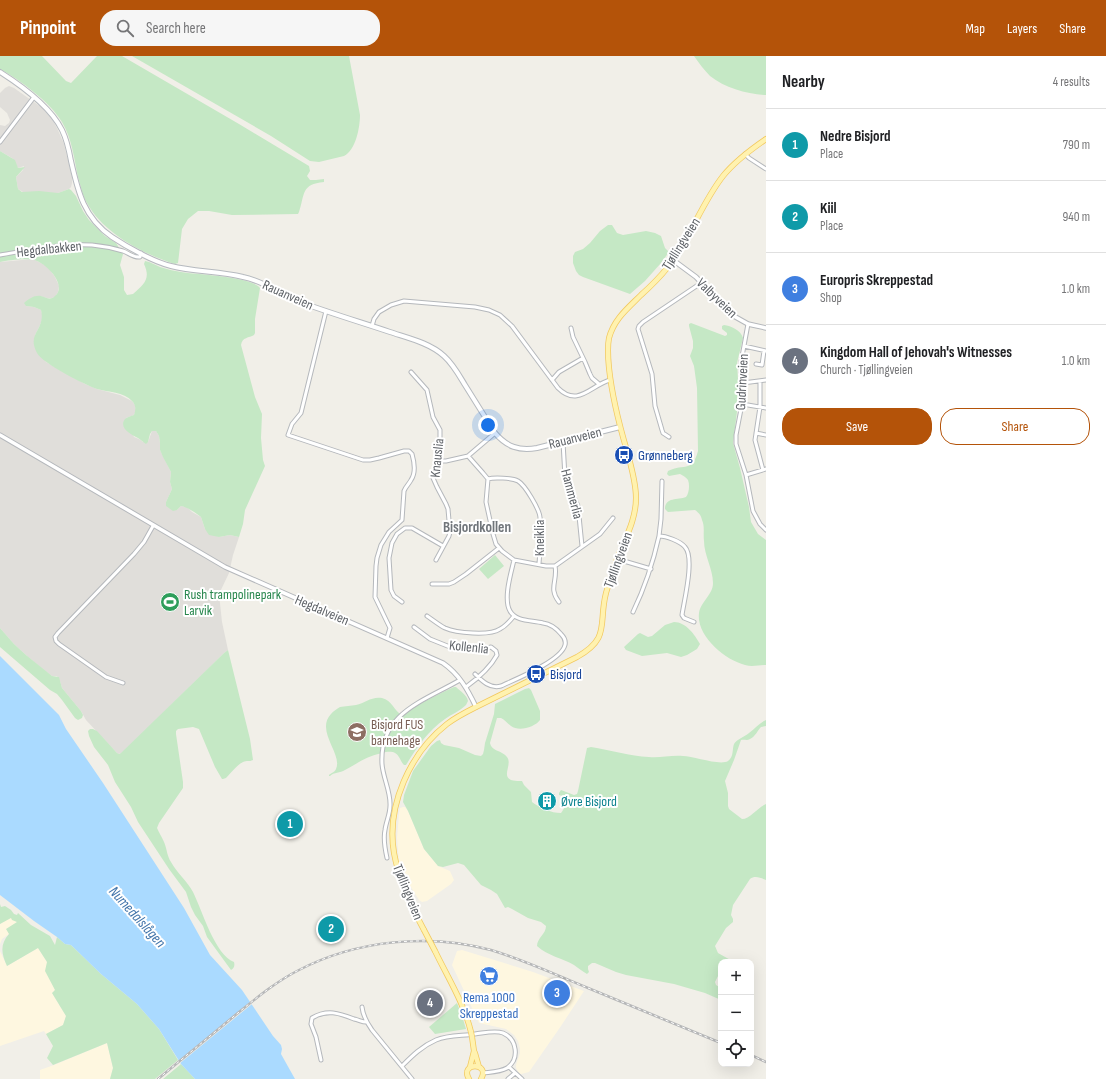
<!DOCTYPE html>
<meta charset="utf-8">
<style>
body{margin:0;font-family:"Sofia Sans Condensed",sans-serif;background:#f6f6f6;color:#202124}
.controls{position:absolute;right:12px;bottom:12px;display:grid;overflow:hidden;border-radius:8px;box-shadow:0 4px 16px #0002}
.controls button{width:36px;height:36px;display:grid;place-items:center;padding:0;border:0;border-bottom:1px solid #e0e0e0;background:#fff;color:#202124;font:20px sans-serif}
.you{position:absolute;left:488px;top:369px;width:14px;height:14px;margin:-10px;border:3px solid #fff;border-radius:50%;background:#1a73e8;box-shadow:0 0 0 6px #1a73e833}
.badge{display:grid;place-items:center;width:26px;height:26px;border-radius:50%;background:#b45309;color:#fff;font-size:13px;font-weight:700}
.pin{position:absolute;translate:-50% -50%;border:2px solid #fff;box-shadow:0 1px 4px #0006}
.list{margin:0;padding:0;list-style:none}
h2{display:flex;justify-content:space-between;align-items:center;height:52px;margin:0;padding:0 16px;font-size:17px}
h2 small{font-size:13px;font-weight:400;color:#757577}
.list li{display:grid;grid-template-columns:26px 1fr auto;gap:12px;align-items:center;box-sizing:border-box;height:72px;padding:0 16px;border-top:1px solid #e0e0e0}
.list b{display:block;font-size:15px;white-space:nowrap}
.list p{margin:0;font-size:13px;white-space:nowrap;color:#757577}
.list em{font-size:13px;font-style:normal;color:#757577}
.actions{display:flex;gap:8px;padding:12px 16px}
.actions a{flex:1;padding:9px 0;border:1px solid #b45309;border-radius:16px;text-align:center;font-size:14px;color:#b45309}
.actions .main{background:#b45309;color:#fff}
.icon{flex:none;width:22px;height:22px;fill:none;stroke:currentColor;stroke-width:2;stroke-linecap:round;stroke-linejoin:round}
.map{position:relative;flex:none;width:766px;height:1023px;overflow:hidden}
header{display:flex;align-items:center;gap:24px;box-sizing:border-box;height:56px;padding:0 20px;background:#b45309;color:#fff}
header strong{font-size:19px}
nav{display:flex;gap:22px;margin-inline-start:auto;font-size:14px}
.search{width:280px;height:36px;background:#f6f6f6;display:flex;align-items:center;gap:10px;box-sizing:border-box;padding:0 14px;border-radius:16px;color:#757577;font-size:15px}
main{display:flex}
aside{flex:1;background:#fff}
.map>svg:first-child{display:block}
</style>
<header>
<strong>Pinpoint</strong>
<div class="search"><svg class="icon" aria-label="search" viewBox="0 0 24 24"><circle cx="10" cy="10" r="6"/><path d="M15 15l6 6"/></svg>Search here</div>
<nav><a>Map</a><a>Layers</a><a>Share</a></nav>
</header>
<main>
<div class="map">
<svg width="766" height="1023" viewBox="0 0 766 1023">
<rect width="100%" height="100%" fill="#f1efe8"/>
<path fill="#fef7e0" d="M403 751H405L408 755 424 793 438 810 450 815 454 824 451 828 427 845 422 846 419 844 409 828 399 806 397 782 399 758 400 752Z
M11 861 17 866 9 878 2 883 0 888V868Z
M38 892 47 906 55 934 52 937 66 960 63 969 46 978 44 975 0 990V895L7 910Z
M462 894 533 916 584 935 561 970 529 1016 521 1018 519 1017 516 1012V1009L520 997V992L518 985 514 979 506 973 479 967 452 909 457 895Z
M107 987 113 1012 110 1023H40V1014L54 1009Z"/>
<path fill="#e0deda" d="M9 30 14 32 41 51 52 63 57 72 64 88 72 121V127L71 131 69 133 58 137 54 138 47 136H23L18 133 16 121 23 114 24 110 18 112 12 102 0 95V69L5 70 9 67 10 64 7 57 0 51V37L5 32Z
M33 203 47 210 50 214 55 221 59 230 58 236 55 241 52 242H47L40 240 31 242 26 250 34 251 41 254 43 261 40 269 35 279 46 306 85 328 97 333 120 339 132 345 135 349 136 354 134 359 126 362 134 381 139 383 143 386H148L152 375H156L159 380 160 387V394L171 416 170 426 172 433 166 446 177 454 181 450 187 451 192 456 201 461 205 473 219 481 230 479 239 481 233 499 229 517 219 538 222 566 228 594 224 597 122 697 118 698 86 664 81 655 62 632 60 625 57 620H52L45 615 26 599 14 588 0 572V206Z"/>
<path fill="#c5e8c5" d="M0 0H42L66 25 71 27 97 0H122L239 68 309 110 310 115 307 120 310 124H316L324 123V126C301 128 305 138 299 156L298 158 232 159 209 155H198L188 163 182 173 178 207 175 208C143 198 103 177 87 147 82 139 81 130 78 121 74 102 72 83 62 66 50 46 20 24 0 13Z
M132 0H349L360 59C360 71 356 94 344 100L319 106 310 105 271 80Z
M694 0H766V39C747 38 725 32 710 20 704 14 699 7 694 0Z
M0 95 15 104 18 112 25 111 16 121 18 133 22 136 39 135 58 137 69 133 71 134 76 140 83 155 89 164 105 180 116 187 123 198 120 209 124 221V234L127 239 133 238C144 228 151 223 144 208L145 205C151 206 155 209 160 211 167 213 174 215 181 216 198 219 250 220 260 232L255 263V277L254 279C249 282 242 281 241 289L255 341 262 358 261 382 263 404 265 410 245 454 243 468 239 481 230 479 219 481 209 479 205 473 201 461C196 457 187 451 181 450L177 454 173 455 166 450V446L172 433 170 426 171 416 163 401 160 394V387L159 380 156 375H152L150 378 148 386 146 388C143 386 141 384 138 382 132 379 118 372 125 363 127 361 131 360 134 359 136 354 136 349 132 345 124 336 108 336 97 333 85 329 42 307 37 297 26 277 46 274 41 254L34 251 26 250 24 247C29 243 34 239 41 240 46 241 50 245 55 240 68 229 45 206 34 204 26 202 8 204 0 206Z
M608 169H612L617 177 623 179 646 175 655 177 661 180 665 192 669 196 661 207 645 225 630 238 583 221 579 219 576 215 573 207V200L575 196 583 193 590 187 600 175Z
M691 267 725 280 727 279V277L722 273V270L724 269C731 270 741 274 743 282L737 307 739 340 733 387 740 412 749 451 751 466 758 478 766 484V609C759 609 752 611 745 609 725 604 696 580 699 557 701 545 713 539 713 527 713 513 704 499 704 485 703 477 705 471 702 464 701 459 699 457 695 454L668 456 665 453C665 441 678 444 686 441 689 437 690 429 688 424 686 421 682 419 680 418L669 420 667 418 668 415C685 407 692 417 698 395L697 332 694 310 690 300 693 292V285L689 270V268Z
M495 499 504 510 488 523 479 513Z
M674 566C686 566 695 579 700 588L697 593 687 599 681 601 667 597 642 600 626 594 624 591 638 578 640 577 648 581 652 580 665 569Z
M0 572 14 588 26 599 52 620 59 621 62 632 81 655 83 659 82 662 78 664 75 662 62 644 57 638 50 634 0 591Z
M228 594 250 683 253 704C249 706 247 704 243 706 237 709 231 717 226 722L223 723H222L215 711 199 673 193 671 178 673 176 675V678L183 726V732L159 767 157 772C159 777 162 781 164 786 167 793 167 800 171 806 177 817 187 825 193 836 202 854 215 899 234 906 235 910 234 912 231 914L207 881 203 870 195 859 191 851 186 836 169 813 138 766 131 751 115 726 108 709 94 691 89 680 88 675 90 673H93L97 675 117 697 119 698 121 697 224 597Z
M454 631H456C460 635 467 639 468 645L466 649C460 655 452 658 445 663 428 675 417 691 406 709H404C400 705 400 700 395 697 391 695 386 696 382 697 367 700 358 707 345 714 340 717 334 716 330 720H329V719C331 717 335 716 336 713 343 698 315 675 331 658 333 655 337 653 340 651 345 650 351 650 356 649 365 647 372 640 382 642 392 644 394 655 402 659 408 657 411 653 416 650 428 643 441 637 454 631Z
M529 632 531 634 540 655V664C535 671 519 676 511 670 508 668 505 664 501 662H497L490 687C492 696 502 694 507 701 514 710 495 726 522 725L524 729 531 736 532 746C540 752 551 757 561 757 565 753 565 746 566 741L559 739V737L561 734 574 739 577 738 578 735 587 692 591 691C610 694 630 700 649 701 660 702 671 699 683 700 693 700 720 710 728 705 734 701 732 693 734 688 737 683 744 681 749 677 755 673 759 667 766 664V670L761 671C758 674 755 681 750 683 747 685 744 683 741 684L734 704 725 725 728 737V750L729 753 742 763C750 763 758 751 766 748V824C761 822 755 819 750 823L733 849 731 859 733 863V866L726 872 715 890 718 897 734 906H721V914L715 926 716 929 721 932V944L705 937 674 928 626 919 616 916 595 907H592L588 910V913L589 916 587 918C582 915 578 912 574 909 562 902 548 900 537 890 537 882 546 878 546 870L541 866 528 862 512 853 508 851 505 852 497 838 491 834 481 829 464 809 458 807 443 811 438 810 424 793 408 755 403 746 404 739 413 715 431 690 437 685 440 684 441 687 444 689 459 692 475 699 481 700 483 698 484 694 485 687 494 658 495 648 525 633Z
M0 848 1 851 5 850 11 854 14 858 17 859 18 857 31 869 50 880 55 889 57 881 65 888 71 889 101 918 137 948 159 973 178 1004 155 1023H110L113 1012 107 987 53 1009 47 1002 53 990 46 978 63 969 66 960 52 937 55 934 45 915 47 906 38 892 7 910C1 897 0 888 9 878L6 873 17 866 12 864 11 862 0 868Z
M457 947 463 963 466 973 435 978 429 971Z
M181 1008 195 1023H163Z"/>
<path fill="#aadaff" d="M0 600 59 659 66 673 103 727 184 852 210 899 242 934 273 980 281 989 282 993 281 998 295 1023H195L181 1008 159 973 137 948 101 918 71 889 65 888 57 881 34 865 0 839Z"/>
<path fill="#f1efe8" d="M250 946 252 948 179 1008 177 1006Z"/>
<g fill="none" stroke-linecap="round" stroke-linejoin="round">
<defs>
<path id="minor" d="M0 86 34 41
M745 98 749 102 766 113
M0 199C30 194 61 187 92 189 102 190 113 192 123 195 129 197 133 202 140 201L141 197
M326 255 301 357 292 368 288 379 363 404H370L379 402 404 395H409L412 398C414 405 416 417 411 424 409 428 406 430 404 435L402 464 389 476 381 489 377 502 376 510 375 541 390 572 387 582
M748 268 741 306V316L743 327 742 348 736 379V388L746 419 753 455 760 468 766 474
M372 270 374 263 379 256 391 249 404 245 475 251 489 254 500 259 512 270 558 332C578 352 591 329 610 324
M571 272 573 281 585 306 590 318 592 322 599 328
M744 290 766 295
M756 308 762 309 764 295
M411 316 427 334 433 361 440 374V382L433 422 437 431 446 448 448 453 450 476 449 480 436 504
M552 324 559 316 583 302
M760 325V351L755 384 763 414
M743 327 766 324
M742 348 766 352
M756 377 766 379
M669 381 663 377 662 374 655 350 652 318 638 273 639 270 643 266 701 227
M563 386 565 421 578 450 582 490
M468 400 483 417 488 423 486 446 493 478 496 488 502 495 514 504 546 510H555L600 478 613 462
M436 405H446L468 400 495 377
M746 419 766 413
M488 423C494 421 512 422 518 425 525 429 540 454 540 462 542 477 540 493 539 508
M662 425 661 463 659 480C666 480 680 485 685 491 695 502 684 545 682 559L684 562 694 566
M617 503 651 513
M555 510C558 525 548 532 559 546
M432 528H449L454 526 466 518 499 492
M402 546 394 540 391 534 389 502 392 487 397 478 405 472H412L443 490
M633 556C645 531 653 507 659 480
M427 560C433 564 439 569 445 572 456 577 490 580 500 573 506 570 510 565 514 560
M414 571 430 583 450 591 460 592 484 593 491 591 496 595 497 599C490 612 477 623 466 631
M475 618C482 625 490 633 501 630 516 623 561 605 565 589 566 585 564 581 561 578 556 572 551 568 543 567 532 564 516 566 510 555 503 543 511 517 514 504
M123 627 106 621 59 588 56 585 55 581 58 577 134 498 144 486 153 470
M387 802C385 793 383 783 385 774 386 766 390 758 390 750 391 736 383 722 382 708 379 657 424 645 460 624
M362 951C363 960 367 967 372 974L412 1023
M321 1004 316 981 311 968 312 962C327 953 339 957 354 963 359 964 362 966 366 966
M402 1010C412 1000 422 990 436 984 448 979 462 980 475 978 484 977 495 974 503 977 517 983 520 1003 507 1012 500 1016 491 1016 483 1017
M509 1011 522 1023
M508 1023 515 1017"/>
<path id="tertiary" d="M673 204 696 221 732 259 748 268 766 272
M0 379 225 511 443 607C459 618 468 634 476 651"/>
<path id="secondary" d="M0 16C22 30 50 50 62 74 67 84 69 94 71 105 78 136 84 162 112 181 127 191 154 206 171 210 194 216 219 215 243 221 264 225 280 238 300 246 330 257 360 266 390 276 408 282 430 287 444 300 453 308 459 319 465 329 475 345 485 361 495 377 507 391 519 395 537 392L620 371"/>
<path id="primary" d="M424 874C411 850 399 825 394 797 386 750 410 697 447 668 456 661 466 656 476 651L577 601C611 582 598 568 606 537 610 523 614 510 620 496 627 479 636 462 636 442 636 426 631 410 627 395 619 368 612 340 609 312 608 302 607 292 609 282 614 263 628 252 641 239 651 230 660 221 668 211 690 183 701 148 723 120 735 105 750 94 766 83
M435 895C448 922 464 947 471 976
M472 981 474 995 475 997 479 1011
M470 1011 474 995
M469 1023C459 1006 491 1006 481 1023"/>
</defs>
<use href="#minor" stroke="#b5b8bc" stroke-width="5"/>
<use href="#tertiary" stroke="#b5b8bc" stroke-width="5.5"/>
<use href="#secondary" stroke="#b6babf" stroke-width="6"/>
<use href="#primary" stroke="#f2c960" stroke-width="6"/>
<use href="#minor" stroke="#fff" stroke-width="3"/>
<use href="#tertiary" stroke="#fff" stroke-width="3.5"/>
<use href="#secondary" stroke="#fff" stroke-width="4"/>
<use href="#primary" stroke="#fff2af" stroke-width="4.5"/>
<defs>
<path id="rail" d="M751 999 766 1006
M158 1023C183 1002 208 982 233 961 254 944 275 926 299 914 357 884 429 877 491 894 524 904 556 919 588 932 632 950 677 969 721 987"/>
</defs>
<use href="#rail" stroke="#b6b7b8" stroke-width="2.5"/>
<use href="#rail" stroke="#fff" stroke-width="1" stroke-dasharray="3" stroke-linecap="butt"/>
<defs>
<path id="primary-bridge" d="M424 874 435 895
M471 976 472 981"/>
</defs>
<use href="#primary-bridge" stroke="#f2c960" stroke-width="6" stroke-linecap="butt"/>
<use href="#primary-bridge" stroke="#fff2af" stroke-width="4.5"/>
</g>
<defs>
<symbol id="bus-disc" viewBox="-11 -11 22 22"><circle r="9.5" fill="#1a4fb4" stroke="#fff"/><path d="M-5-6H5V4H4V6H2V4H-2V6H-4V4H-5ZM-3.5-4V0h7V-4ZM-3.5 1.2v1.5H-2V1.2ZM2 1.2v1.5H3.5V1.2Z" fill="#fff"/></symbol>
<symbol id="stadium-disc" viewBox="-11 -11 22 22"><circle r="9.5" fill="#2e9e5b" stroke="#fff"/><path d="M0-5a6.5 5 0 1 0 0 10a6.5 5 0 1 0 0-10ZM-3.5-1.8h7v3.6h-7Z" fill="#fff"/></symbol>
<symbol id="school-disc" viewBox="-11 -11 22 22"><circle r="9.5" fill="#8d6e63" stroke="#fff"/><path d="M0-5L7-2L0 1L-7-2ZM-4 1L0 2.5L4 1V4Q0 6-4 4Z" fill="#fff"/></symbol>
<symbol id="building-disc" viewBox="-11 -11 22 22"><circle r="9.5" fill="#0f9aa8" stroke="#fff"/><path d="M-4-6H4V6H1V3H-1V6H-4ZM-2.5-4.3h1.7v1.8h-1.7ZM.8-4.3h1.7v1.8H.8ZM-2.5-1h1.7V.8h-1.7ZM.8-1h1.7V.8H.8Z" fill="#fff"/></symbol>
<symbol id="supermarket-disc" viewBox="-11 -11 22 22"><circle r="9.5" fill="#3f7fe0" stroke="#fff"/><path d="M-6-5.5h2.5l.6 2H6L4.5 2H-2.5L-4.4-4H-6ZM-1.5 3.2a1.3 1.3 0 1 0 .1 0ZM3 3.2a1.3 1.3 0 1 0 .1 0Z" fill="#fff"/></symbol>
</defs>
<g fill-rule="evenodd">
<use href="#bus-disc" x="613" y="388" width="22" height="22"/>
<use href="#stadium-disc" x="159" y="535" width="22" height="22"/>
<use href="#bus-disc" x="525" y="607" width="22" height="22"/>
<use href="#school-disc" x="346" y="665" width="22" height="22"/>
<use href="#building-disc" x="536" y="734" width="22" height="22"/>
<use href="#supermarket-disc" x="478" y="909" width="22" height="22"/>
</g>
<g text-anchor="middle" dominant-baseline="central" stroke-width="4" stroke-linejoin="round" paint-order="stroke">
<g font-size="14" fill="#5f6368" stroke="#fff">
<text transform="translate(681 188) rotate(-58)">Tjøllingveien</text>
<text transform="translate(49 193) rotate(-6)">Hegdalbakken</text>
<text transform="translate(288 239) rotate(24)">Rauanveien</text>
<text transform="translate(717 242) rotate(44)">Valbyveien</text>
<text transform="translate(742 326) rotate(-87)">Gudrinveien</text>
<text transform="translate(575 382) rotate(-14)">Rauanveien</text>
<text transform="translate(437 402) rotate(-84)">Knauslia</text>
<text transform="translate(572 438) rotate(75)">Hammerlia</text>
<text transform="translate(539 482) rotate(-90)">Kneiklia</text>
<text transform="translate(618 504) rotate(-70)">Tjøllingveien</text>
<text transform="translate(322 554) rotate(23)">Hegdalveien</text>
<text transform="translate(469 591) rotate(6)">Kollenlia</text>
<text transform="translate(408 836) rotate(68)">Tjøllingveien</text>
</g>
<g font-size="14" fill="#164399" stroke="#fff" text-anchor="start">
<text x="638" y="399">Grønneberg</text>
<text x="550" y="618">Bisjord</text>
</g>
<g font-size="14" fill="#27864d" stroke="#fff" text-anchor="start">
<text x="184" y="538">Rush trampolinepark<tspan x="184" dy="16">Larvik</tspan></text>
</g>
<g font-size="14" fill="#785e54" stroke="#fff" text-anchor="start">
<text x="371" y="668">Bisjord FUS<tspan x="371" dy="16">barnehage</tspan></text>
</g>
<g font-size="14" fill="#0d838f" stroke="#fff" text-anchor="start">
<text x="561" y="745">Øvre Bisjord</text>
</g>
<g font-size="14" fill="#366cbe" stroke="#fff">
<text x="489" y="941">Rema 1000<tspan x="489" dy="16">Skreppestad</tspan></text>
</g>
<g font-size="15" font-weight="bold" fill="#70757a" stroke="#fff">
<text x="477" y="471">Bisjordkollen</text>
</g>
<g font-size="15" font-style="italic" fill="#4174aa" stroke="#fff">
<text transform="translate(137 861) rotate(48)">Numedalslågen</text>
</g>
</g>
</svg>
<div class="controls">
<button>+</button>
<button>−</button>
<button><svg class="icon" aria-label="locate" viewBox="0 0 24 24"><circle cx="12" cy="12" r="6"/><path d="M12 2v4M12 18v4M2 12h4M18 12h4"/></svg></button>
</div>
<div class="you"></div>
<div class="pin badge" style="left:290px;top:768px;background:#0f9aa8">1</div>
<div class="pin badge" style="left:331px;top:873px;background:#0f9aa8">2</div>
<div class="pin badge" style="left:557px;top:937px;background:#3f7fe0">3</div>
<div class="pin badge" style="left:430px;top:947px;background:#6b7280">4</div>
</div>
<aside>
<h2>Nearby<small>4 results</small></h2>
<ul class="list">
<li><span class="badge" style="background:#0f9aa8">1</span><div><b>Nedre Bisjord</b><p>Place</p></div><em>790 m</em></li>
<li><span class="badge" style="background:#0f9aa8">2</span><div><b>Kiil</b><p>Place</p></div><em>940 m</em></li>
<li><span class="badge" style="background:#3f7fe0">3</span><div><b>Europris Skreppestad</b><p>Shop</p></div><em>1.0 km</em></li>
<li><span class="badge" style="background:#6b7280">4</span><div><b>Kingdom Hall of Jehovah's Witnesses</b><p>Church · Tjøllingveien</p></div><em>1.0 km</em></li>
</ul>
<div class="actions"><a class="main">Save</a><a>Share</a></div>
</aside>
</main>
